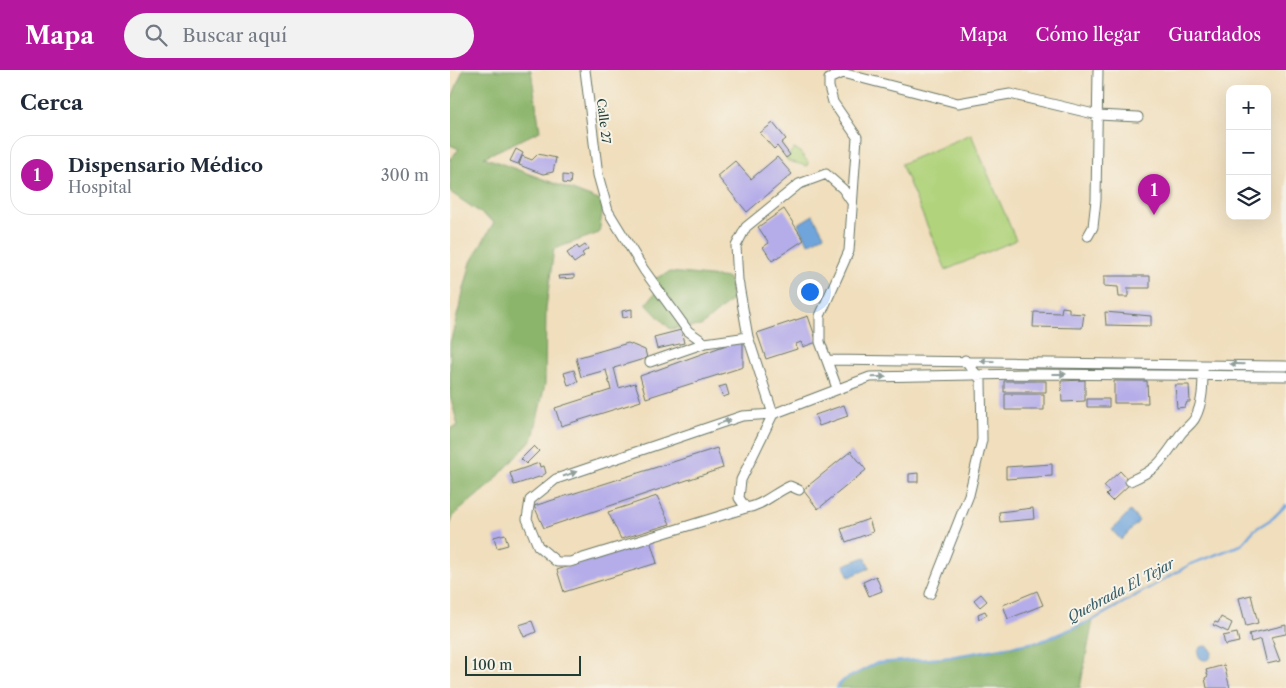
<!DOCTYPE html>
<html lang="es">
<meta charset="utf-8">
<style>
body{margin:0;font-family:"Libre Caslon Text",serif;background:#f2f2f3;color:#1f2937}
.controls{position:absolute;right:15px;top:15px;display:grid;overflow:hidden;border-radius:10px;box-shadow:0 5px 20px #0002}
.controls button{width:45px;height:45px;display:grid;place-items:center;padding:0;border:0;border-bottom:1px solid #e0e1e3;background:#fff;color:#1f2937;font:25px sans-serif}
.scale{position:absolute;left:15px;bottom:12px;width:116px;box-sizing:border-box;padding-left:5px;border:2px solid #1f3d34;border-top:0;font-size:14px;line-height:18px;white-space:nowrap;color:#1f3d34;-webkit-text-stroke:4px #f7f3e8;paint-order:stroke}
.you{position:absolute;left:359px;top:221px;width:18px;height:18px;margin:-12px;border:4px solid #fff;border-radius:50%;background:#1a73e8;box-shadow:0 0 0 8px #1a73e833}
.badge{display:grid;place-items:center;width:32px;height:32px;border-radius:50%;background:#b5179e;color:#fff;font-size:16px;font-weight:700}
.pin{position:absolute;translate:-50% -41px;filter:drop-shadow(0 1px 2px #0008)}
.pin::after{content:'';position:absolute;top:26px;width:18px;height:15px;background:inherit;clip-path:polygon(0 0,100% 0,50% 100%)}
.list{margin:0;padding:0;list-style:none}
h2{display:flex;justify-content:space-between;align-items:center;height:65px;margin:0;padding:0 20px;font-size:21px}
h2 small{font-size:16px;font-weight:400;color:#747a83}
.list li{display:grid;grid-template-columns:32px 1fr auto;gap:15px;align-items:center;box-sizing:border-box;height:80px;margin:0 10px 10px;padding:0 10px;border:1px solid #e0e1e3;border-radius:20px}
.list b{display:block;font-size:19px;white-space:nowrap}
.list p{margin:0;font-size:16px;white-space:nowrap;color:#747a83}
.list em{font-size:16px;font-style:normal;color:#747a83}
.icon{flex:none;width:28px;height:28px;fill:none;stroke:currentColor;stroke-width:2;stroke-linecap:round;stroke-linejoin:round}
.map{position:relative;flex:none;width:836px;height:618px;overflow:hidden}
header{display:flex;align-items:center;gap:30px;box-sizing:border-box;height:70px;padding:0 25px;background:#b5179e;color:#fff}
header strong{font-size:24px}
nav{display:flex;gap:28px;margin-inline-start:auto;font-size:18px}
.search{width:350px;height:45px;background:#f2f2f3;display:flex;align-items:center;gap:12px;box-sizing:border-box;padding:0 18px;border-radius:28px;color:#747a83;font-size:19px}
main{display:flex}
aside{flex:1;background:#fff}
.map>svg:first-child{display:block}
</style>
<header>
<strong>Mapa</strong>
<div class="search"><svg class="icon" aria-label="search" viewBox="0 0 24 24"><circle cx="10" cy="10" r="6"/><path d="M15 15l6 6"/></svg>Buscar aquí</div>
<nav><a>Mapa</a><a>Cómo llegar</a><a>Guardados</a></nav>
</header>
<main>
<aside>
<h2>Cerca<small></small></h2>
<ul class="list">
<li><span class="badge">1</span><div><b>Dispensario Médico</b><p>Hospital</p></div><em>300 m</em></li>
</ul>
</aside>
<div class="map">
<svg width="836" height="618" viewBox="0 0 836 618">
<rect width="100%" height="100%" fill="#f7f3e8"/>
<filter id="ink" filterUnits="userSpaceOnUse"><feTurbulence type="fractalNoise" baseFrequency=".02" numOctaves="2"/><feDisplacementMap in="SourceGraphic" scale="10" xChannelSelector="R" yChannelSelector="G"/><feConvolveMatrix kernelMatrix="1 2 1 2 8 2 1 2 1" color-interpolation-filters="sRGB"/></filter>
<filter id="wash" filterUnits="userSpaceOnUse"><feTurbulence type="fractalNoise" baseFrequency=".0096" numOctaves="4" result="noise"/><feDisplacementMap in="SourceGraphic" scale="20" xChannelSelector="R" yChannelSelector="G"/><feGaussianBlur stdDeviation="1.12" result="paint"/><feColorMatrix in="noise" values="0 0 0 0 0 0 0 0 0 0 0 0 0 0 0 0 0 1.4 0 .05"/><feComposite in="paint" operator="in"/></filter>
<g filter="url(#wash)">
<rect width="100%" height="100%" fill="#f0debc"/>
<path fill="#b0d37c" stroke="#688858" d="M521 64 566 170 496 200 451 94Z
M344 79 348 80 358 92 357 96 338 91 336 88Z"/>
<path fill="#8cb56c" stroke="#567950" d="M13 0H81L90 61 34 87 154 132 149 163 104 179 96 238 95 314 83 368 42 413 4 445 0 455V358L8 356 0 325V273L21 192 44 152 0 122V89L9 79 0 75V32Z
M220 202 279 208 282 230 251 256 220 259 196 234 209 218 204 209Z
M643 550 630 618H386L394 610 427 593 494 588 592 572Z"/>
<path fill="#6fa5dc" stroke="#477188" d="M363 145 374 165 359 174 348 154Z
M680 441 689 451 671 470 662 460Z
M415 487 420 498 399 507 394 495Z
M748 583a7 7 0 1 1 14 0a7 7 0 1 1-14 0Z"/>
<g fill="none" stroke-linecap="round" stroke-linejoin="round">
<path stroke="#6fa5dc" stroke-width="2.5" d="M386 618 394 610 427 593 494 588 592 571 643 550 741 494 791 475 804 460 823 448 836 435"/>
</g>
<g id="blocks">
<path fill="#b5ade9" d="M323 53 336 69 331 73 340 85 336 88 327 76 324 79 310 63Z
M66 79 73 83 68 94 60 91Z
M88 84 106 88 103 102 93 104 69 95 72 86 82 90Z
M327 87 342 104 297 142 267 106 285 91 301 109Z
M113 105 121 106 120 114 113 113Z
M334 139 354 170 322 191 313 177 319 173 308 157Z
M135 175 138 179 132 183 134 186 124 193 117 183 127 176 129 179Z
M124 205V208L109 209 108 206Z
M654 206H700V218H678V227H669L668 217 654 216Z
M612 237 619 238V243L634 244 632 258 583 257 584 242 611 243Z
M182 239V246L173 248 172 241Z
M655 242 701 246V256L656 255Z
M358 246 367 272 353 277 351 272 346 274 347 279 316 289 307 263Z
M231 260 234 273 207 279 204 267Z
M293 269V297L196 328 190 306Z
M178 273 195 280 197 288 164 298 169 318 185 313 191 331 111 356 105 338 161 320 156 300 131 307 126 288Z
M124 300 128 312 118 315 114 303Z
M635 310V331L612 332 611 311Z
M554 311H596V322H554Z
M664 311H697L698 333H664Z
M276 315 279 325 273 327 269 317Z
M725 315H739L740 332H737L735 337 727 338Z
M555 324H594V340H555Z
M637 329H659V337H637Z
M394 335 398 346 369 356 365 345Z
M84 376 89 381 76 394 71 389Z
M267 378 273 398 94 458 84 436Z
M401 381 416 400 368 439 353 420Z
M89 393 90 397 94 396 96 403 92 406 64 415 60 403Z
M602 394V406L556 409V397Z
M670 401 681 413 662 431 656 425 659 422 654 416Z
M468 403V412H459V404Z
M207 426 220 454 171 469 158 442Z
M583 438 584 449 550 452 549 442Z
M419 449 423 462 396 472 391 459Z
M55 464 58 475 47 478 44 467Z
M200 470 207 493 114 522 107 500Z
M426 506 432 521 419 526 413 512Z
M587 521 593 535 558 549 553 535Z
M531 524 537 531 530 537 524 530Z
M801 525 808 553 796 556 789 528Z
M535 541 537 545 529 549 528 544Z
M771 547 782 553 778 562 763 555 765 552 768 553Z
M82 551 86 562 74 567 69 555Z
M836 555V564L821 567 830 591 817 594 811 569 801 572 799 564Z
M787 563 789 572 775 575 773 566Z
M774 595 780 618H757L755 608 758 606 756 600Z"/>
</g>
</g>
<g filter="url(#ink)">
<use href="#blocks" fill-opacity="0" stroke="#687564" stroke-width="1"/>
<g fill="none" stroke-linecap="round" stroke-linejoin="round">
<defs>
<path id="minor" d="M135 0 148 105 158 141 194 200 238 261 255 273
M638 166 643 157 646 130 648 0
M378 290 836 296
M200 292 255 273 298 267
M387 318 370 272V246L399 181 407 67 383 32 379 17V9L392 3 508 33 560 24 648 45 688 47
M680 411C710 398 712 390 730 365 734 359 742 354 745 348 753 333 753 315 753 299
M349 420 340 416C324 423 312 436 296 438L120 492H107L88 476 77 449 80 430 106 409 292 346 323 344 420 307 577 304 836 306
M296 438 289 428 291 410 323 344 298 267 288 210 286 176 296 157 349 114 376 104 393 119 401 131
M480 524 519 425 532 370 531 310 515 290"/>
</defs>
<use href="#minor" stroke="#687564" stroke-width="11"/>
<use href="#minor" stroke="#fff" stroke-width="9"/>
</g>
<defs><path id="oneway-solid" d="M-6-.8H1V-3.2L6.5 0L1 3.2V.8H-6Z" transform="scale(1.25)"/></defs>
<g fill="#8f9e9a">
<use href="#oneway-solid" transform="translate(537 291) rotate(-178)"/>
<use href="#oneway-solid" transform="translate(787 294) rotate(-179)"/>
<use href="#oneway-solid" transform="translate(609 304)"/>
<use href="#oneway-solid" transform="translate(429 307) rotate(-1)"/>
<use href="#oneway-solid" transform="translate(274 352) rotate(-19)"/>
<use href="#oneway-solid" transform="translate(120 404) rotate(-19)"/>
</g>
</g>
<g text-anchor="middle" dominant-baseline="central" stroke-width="4" stroke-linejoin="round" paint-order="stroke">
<g font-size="12" fill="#1f3d34" stroke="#f7f3e8">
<text transform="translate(154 51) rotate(83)">Calle 27</text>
</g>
<g font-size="14" font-style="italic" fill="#375c66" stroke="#f7f3e8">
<text transform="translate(671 520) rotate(-28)">Quebrada El Tejar</text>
</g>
</g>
</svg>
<div class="controls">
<button>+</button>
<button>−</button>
<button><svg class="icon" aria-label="layers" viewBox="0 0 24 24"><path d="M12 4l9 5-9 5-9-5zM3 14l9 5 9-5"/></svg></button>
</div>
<div class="scale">100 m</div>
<div class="you"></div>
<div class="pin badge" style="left:704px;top:145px">1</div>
</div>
</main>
